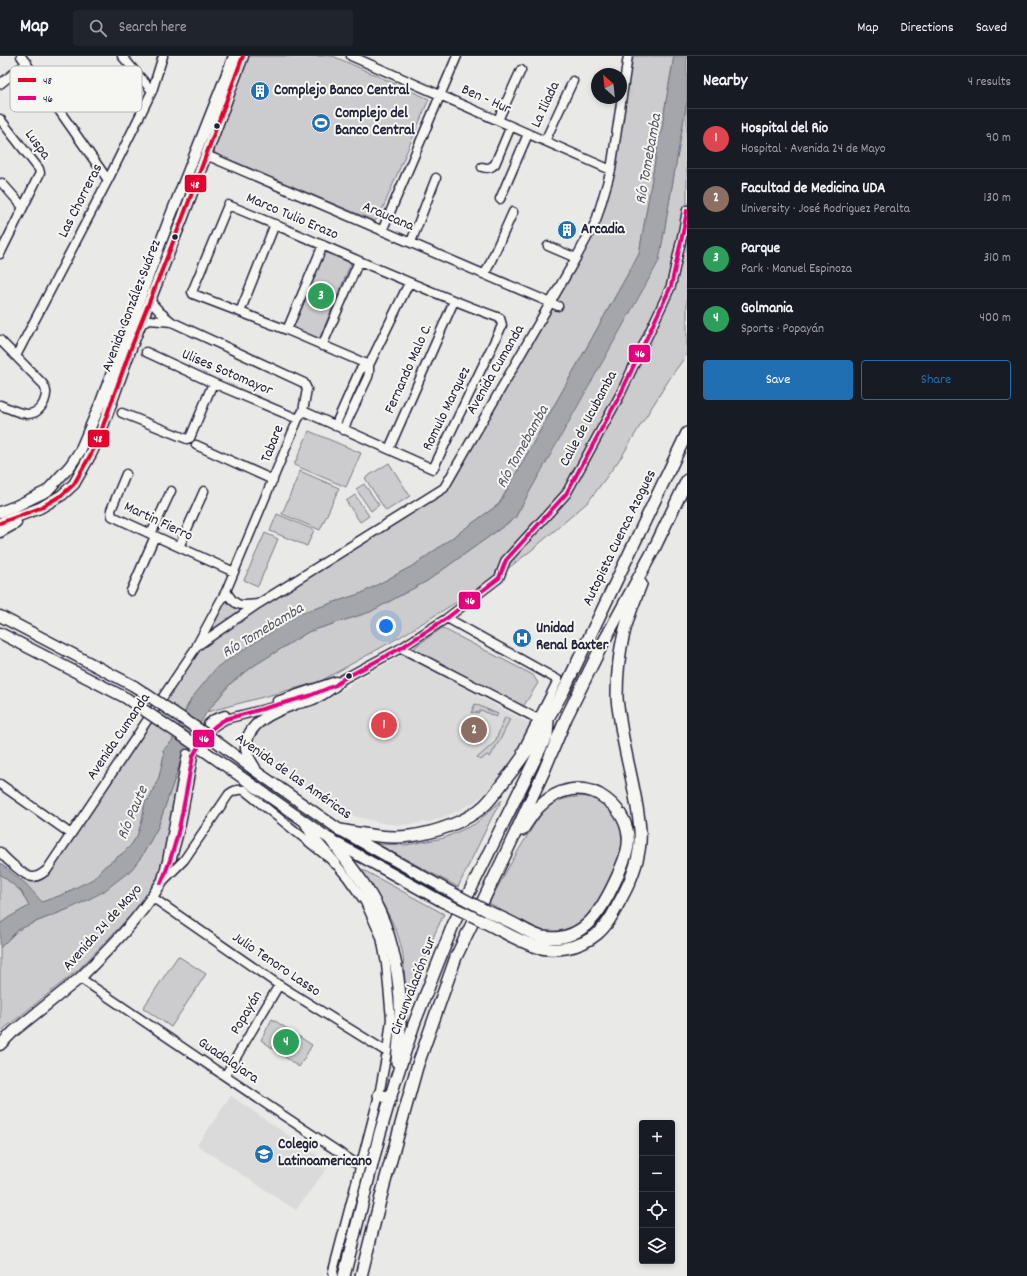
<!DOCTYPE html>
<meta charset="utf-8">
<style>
body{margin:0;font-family:Dekko,sans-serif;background:#20242c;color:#f1f3f6}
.controls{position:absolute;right:12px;bottom:12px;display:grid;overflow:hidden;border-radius:4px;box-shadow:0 2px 6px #0003}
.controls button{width:36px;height:36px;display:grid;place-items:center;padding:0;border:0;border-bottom:1px solid #363941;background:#171b24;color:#f1f3f6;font:20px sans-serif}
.compass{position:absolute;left:591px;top:12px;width:36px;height:36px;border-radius:50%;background:#171b24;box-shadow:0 2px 6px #0003;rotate:333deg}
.you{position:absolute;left:386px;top:570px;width:14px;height:14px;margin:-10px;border:3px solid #fff;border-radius:50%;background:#1a73e8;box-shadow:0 0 0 6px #1a73e833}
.badge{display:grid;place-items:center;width:26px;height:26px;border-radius:50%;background:#1f6fb2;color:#fff;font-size:13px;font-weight:700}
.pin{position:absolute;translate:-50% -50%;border:2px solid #fff;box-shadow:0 1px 4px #0006}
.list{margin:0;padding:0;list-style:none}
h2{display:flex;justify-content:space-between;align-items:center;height:52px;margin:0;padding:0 16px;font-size:17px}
h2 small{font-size:13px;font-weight:400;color:#9ea1a6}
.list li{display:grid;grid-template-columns:26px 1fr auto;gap:12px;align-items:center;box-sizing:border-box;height:60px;padding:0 16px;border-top:1px solid #363941}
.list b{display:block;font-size:15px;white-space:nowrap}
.list p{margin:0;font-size:13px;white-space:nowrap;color:#9ea1a6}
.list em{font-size:13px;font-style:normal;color:#9ea1a6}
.actions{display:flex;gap:8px;padding:12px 16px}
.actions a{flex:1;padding:9px 0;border:1px solid #1f6fb2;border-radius:4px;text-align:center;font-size:14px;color:#1f6fb2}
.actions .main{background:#1f6fb2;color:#fff}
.icon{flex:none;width:22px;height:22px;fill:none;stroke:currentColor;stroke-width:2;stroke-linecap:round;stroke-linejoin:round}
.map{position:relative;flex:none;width:687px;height:1220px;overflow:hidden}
header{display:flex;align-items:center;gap:24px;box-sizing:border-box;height:56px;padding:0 20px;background:#171b24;border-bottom:1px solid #363941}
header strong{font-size:19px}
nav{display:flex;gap:22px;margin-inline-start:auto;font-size:14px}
.search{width:280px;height:36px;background:#20242c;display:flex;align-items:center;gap:10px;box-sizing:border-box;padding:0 14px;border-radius:4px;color:#9ea1a6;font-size:15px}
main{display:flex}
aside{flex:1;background:#171b24}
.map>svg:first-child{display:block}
</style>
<header>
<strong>Map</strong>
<div class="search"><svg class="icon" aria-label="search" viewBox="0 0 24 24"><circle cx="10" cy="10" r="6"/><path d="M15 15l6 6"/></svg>Search here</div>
<nav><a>Map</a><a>Directions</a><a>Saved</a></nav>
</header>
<main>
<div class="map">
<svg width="687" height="1220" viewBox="0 0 687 1220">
<rect width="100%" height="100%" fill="#e9e9e7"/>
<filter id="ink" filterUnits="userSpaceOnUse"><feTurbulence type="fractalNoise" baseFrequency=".025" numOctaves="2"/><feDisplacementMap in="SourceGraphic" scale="8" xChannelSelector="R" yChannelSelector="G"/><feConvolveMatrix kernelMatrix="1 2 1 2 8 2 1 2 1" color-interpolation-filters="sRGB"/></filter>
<g filter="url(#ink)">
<path fill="#dadada" d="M403 599 408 601 532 669 505 717 493 730 476 745 460 754 443 761 429 766 400 769 382 767 358 761 347 757 259 699 254 692 253 683 256 674 269 662 312 647 322 645 350 630 351 627 368 618 369 617Z
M231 1040 330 1108 296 1154 197 1089Z"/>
<path fill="#ccccce" stroke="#777784" d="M249 0H333L429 43 380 159 375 165 218 99 214 96 215 91Z
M632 0H674L665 51 662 72 659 82 639 198 499 448 416 508 362 537 299 558 188 648 172 685 163 694 164 699 159 721 149 743 145 746 142 765 137 780 131 789 123 797 104 811 94 823 59 840 36 848 18 826 27 819 40 820 197 590 254 553 299 527 444 432 596 165 611 114Z
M687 45V298L670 322 640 370 622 400 588 446 533 493 497 521 400 581 319 626 207 656 231 627 255 609 308 576 370 556 427 525 515 462 662 187Z
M324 196 351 207 319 284 291 272Z
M309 375 361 397 346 431 294 409Z
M389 407 410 440 386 455 365 422Z
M300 415 339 432 320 474 282 458Z
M364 428 379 449 371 455 356 433Z
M355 439 369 460 360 466 346 445Z
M277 458 314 474 307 490 270 475Z
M265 477 278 483 258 530 244 524Z
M226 541C231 550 237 554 247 553L211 576Z
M442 572 533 619 538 627 523 651 415 595V591Z
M475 648 498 658 496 661 481 654 478 657 474 656 471 657Z
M505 661 510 663 501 682 490 701 487 699 481 704 477 702 495 686Z
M185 693 187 698 164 808 153 830 136 854 78 914 0 976V892L18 874 33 867 71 852 89 843 118 824 131 814 142 800 158 771Z
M576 741C580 741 584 740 588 741 606 743 621 762 624 778 626 790 617 808 612 819 599 846 582 879 545 875 527 874 505 856 489 847 502 823 515 799 529 777 534 770 538 762 543 756 552 746 564 742 576 741Z
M502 744 493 759 458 831 377 788 406 789 444 782 475 768Z
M354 809 444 858 435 877 407 952C405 935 405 917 403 900 398 866 375 835 354 809Z
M0 818 21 835 29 850 8 862 0 868Z
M178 900 206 918 171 971 143 952Z
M272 963 312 989 299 1011 261 984Z"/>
<path fill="#a5a5ac" stroke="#71717f" d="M674 0H687V45L659 205 515 462 427 525 370 556 308 576 255 609 231 627 207 656 185 693 158 771 142 800 131 814 103 836 71 852 33 867 18 874 0 892V868L8 862 29 850 21 835 0 818V807L26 828 42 846 59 840 93 823 104 811 123 797 131 789 137 780 142 765 145 746 149 743 159 721 164 699 163 694 172 685 191 643 217 611 299 558 362 537 416 508 499 448 639 198 659 82 662 72 665 51Z"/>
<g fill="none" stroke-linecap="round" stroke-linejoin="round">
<path stroke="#c1c1c5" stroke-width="8" stroke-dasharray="8 4" stroke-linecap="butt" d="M187 698 193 686 208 668
M193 700 199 689 210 674"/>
<defs>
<path id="minor" d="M21 0 108 124
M122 0 152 35
M351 0 611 114
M0 28 27 7
M0 63 39 113 40 117 0 198
M498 64 521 14
M545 85 573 25
M206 99 558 250
M482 111C488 113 491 112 495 108L511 70
M2 127 23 151
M500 143 528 78
M382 175 457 0
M411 186 436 122
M548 190 576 202
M485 218 513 156
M149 244 160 256 172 266 304 327 307 333 303 355 298 363 226 535 197 589
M240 256 275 168
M140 268 150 264 172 266
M287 274 323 189
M0 284 43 328C47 335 47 338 44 346 34 367 16 355 0 349
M322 290 359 205
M146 296 213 327 298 363
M16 300 108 124 152 35 163 0
M303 355 433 413 499 276 502 269 500 262C408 229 319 186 228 149L192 236 193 238 287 274 369 309
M122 357 187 383 190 382 213 327
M335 370 359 316 361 313 369 309
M343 374 368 321 369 317V309L409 227
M196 389 273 424
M389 393 454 245
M126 418 111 454 112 460 179 491 234 516
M151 478 171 435
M179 491 204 435
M131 535 155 480
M226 535C235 551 240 550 257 548
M447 562 558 624 522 695
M401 592 538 663
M331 631 336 629 343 623 401 592 447 562 499 522 506 504 566 438 620 339 671 230 683 176 687 154
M277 645 336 625
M208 668 214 663 225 659
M213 671 219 667 226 663 285 648
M0 728 71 778
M0 796C5 802 26 822 33 821 39 821 43 817 47 814L197 590 258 548 444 432 576 202 596 165 611 114 628 0
M172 802 181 768 193 700
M161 827 184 804 229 738C234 734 238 733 244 734L335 807 347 821 365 846 381 881 386 908 391 963 387 996 379 1039 333 1215 334 1220
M161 827 167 805 187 698
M152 841 279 929 387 996
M80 922 275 1054 360 1110
M225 1020 279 929"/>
<path id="major" d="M0 456 16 450 47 435 70 410 80 395 101 346 169 164 234 0
M0 467 40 452 62 439 74 428 91 398 99 381 131 292 183 161 243 0
M0 476 16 467
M0 560 134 630
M0 577 126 642
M213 683 257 716 340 774 451 836
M203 694 331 784 443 846
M255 712C251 706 247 700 246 693 245 667 275 655 295 648 301 646 307 646 313 643 322 640 329 634 336 629
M306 768 315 784 335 807
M0 989 14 975 80 922C109 893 140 862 161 827"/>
<path id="highway" d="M340 774C363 778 387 783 410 780 434 777 467 766 485 749 491 743 497 735 502 728 526 699 546 667 564 634L687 377
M331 784C348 807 367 829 379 855 394 887 402 931 400 966 400 979 398 993 397 1006
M487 855C498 860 509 865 520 871 527 875 534 879 542 881 585 888 603 852 618 819 623 806 630 793 628 779 626 765 618 752 606 743 584 726 557 732 538 752 532 758 527 767 522 774
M482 865C499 873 516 884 534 890 554 897 580 892 597 878 608 869 614 856 621 843 632 823 642 798 640 774 637 737 625 701 620 664 619 656 617 648 617 640 617 619 619 597 624 577 628 560 635 544 641 528
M379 1039 391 1042
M344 1220 380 1077 395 1026 414 968 453 869 547 679 548 665
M361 1220 384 1129 417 1011 456 901 506 797 544 715 566 662 602 589 654 493 687 424"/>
</defs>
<use href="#minor" stroke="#22223b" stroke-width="11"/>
<use href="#major" stroke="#22223b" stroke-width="13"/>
<use href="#highway" stroke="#22223b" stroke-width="14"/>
<use href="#minor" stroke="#f6f6f2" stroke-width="8"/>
<use href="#major" stroke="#f6f6f2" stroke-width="10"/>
<use href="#highway" stroke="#f6f6f2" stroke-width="11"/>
<defs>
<path id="major-bridge" d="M134 630 213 683
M126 642 203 694
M451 836 487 855
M443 846 482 865"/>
</defs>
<use href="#major-bridge" stroke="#22223b" stroke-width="13" stroke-linecap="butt"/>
<use href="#major-bridge" stroke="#f6f6f2" stroke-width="10"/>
<defs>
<path id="bus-1" d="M0 467 40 452 62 439 74 428 91 398 99 381 131 292 183 161 243 0"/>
<path id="bus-2" d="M161 827C180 785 184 744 193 700 201 685 210 671 226 663L309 640 336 629 343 623 401 592 447 562 499 522 506 504 566 438 620 339 671 230 683 176 687 154"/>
</defs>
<use href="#bus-1" stroke="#f6f6f2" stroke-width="7"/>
<use href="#bus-2" stroke="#f6f6f2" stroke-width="7"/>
<use href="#bus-1" stroke="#e4002b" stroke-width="4"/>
<use href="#bus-2" stroke="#e5007d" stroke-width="4"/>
</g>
</g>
<defs>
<symbol id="building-disc" viewBox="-11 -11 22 22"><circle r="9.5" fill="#1f6fb2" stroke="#f6f6f2"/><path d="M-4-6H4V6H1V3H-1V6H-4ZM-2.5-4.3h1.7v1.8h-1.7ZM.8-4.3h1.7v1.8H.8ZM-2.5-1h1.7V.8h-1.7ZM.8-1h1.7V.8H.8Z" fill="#fff"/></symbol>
<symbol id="stadium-disc" viewBox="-11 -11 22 22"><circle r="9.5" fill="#1f6fb2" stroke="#f6f6f2"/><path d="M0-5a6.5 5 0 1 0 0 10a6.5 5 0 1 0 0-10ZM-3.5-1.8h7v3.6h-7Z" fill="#fff"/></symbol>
<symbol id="hospital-disc" viewBox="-11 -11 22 22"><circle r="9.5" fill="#1f6fb2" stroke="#f6f6f2"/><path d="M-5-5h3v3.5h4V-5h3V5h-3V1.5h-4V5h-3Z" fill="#fff"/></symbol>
<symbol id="school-disc" viewBox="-11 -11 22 22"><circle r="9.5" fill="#1f6fb2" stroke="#f6f6f2"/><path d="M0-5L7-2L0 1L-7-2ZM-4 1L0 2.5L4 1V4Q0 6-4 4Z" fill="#fff"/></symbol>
</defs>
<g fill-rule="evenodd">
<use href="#building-disc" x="249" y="24" width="22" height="22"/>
<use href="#stadium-disc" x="310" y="56" width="22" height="22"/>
<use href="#building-disc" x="556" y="163" width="22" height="22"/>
<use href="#hospital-disc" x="511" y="571" width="22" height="22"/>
<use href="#school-disc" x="253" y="1087" width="22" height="22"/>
</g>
<g fill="#22223b" stroke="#f6f6f2" stroke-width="1.5">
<circle cx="217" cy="70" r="3.5"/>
<circle cx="175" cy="181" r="3.5"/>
<circle cx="349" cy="620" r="3.5"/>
</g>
<g text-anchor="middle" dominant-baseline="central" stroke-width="4" stroke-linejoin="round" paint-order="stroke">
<g font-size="15" font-weight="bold" fill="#22223b" stroke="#f6f6f2" text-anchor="start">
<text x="274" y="35">Complejo Banco Central</text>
<text x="335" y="58">Complejo del<tspan x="335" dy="17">Banco Central</tspan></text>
<text x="581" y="174">Arcadia</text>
<text x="536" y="573">Unidad<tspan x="536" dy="17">Renal Baxter</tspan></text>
<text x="278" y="1089">Colegio<tspan x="278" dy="17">Latinoamericano</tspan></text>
</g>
<g font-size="15" fill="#22223b" stroke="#f6f6f2">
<text transform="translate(486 44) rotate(24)">Ben - Hur</text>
<text transform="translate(546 49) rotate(-65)">La Iliada</text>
<text transform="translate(37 89) rotate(54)">Luspa</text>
<text transform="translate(81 145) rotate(-63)">Las Chorreras</text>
<text transform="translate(292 161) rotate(23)">Marco Tulio Erazo</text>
<text transform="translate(388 161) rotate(23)">Araucana</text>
<text transform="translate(132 250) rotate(-69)">Avenida González Suárez</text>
<text transform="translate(409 313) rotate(-66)">Fernando Malo C.</text>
<text transform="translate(496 314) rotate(-60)">Avenida Cumanda</text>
<text transform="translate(227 317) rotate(23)">Ulises Sotomayor</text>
<text transform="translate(447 353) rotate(-64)">Romulo Marquez</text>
<text transform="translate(589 363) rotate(-62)">Calle de Ucubamba</text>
<text transform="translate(273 388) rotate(-68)">Tabare</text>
<text transform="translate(158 466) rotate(25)">Martin Fierro</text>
<text transform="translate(620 482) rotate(-64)">Autopista Cuenca Azogues</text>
<text transform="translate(119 681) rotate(-56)">Avenida Cumanda</text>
<text transform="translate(293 721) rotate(35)">Avenida de las Américas</text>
<text transform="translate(103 872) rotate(-48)">Avenida 24 de Mayo</text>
<text transform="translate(276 909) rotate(34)">Julio Tenoro Lasso</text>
<text transform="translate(414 930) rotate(-69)">Circunvalación Sur</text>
<text transform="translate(247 957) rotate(-59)">Popayán</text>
<text transform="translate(228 1005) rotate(34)">Guadalajara</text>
</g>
<g font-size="16" font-style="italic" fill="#565668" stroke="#f6f6f2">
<text transform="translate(649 103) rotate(-80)">Río Tomebamba</text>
<text transform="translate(523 391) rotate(-61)">Río Tomebamba</text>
<text transform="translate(263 575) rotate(-31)">Río Tomebamba</text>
<text transform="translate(133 757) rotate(-67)">Río Paute</text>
</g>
</g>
<rect x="10" y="10" width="132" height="46" rx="6" fill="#f6f6f2" stroke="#b6b6bb" stroke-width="1"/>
<rect x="18" y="22" width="18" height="4" fill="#e4002b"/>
<rect x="18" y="40" width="18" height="4" fill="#e5007d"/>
<g font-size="11" fill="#22223b">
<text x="43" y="28">48</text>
<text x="43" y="46">46</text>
</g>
<g stroke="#f6f6f2" stroke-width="1.5">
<rect x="184" y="118" width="23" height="19" rx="4" fill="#e4002b"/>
<rect x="628" y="288" width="23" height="19" rx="4" fill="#e5007d"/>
<rect x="87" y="373" width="23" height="19" rx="4" fill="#e4002b"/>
<rect x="458" y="535" width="23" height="19" rx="4" fill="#e5007d"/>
<rect x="192" y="673" width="23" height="19" rx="4" fill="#e5007d"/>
</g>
<g font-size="11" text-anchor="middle" font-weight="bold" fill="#fff">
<text x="195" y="132">48</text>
<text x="640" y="301">46</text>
<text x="98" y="386">48</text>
<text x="470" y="548">46</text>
<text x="204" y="686">46</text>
</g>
</svg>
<div class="controls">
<button>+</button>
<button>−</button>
<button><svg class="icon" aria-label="locate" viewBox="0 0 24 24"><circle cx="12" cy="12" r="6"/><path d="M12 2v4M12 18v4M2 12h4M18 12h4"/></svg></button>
<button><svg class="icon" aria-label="layers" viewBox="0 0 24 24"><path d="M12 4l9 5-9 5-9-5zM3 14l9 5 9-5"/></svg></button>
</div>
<svg class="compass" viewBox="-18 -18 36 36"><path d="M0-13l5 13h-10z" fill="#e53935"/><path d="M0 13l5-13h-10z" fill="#9ea1a6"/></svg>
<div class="you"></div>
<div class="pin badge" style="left:384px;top:669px;background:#e0444e">1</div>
<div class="pin badge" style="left:474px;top:674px;background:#8d6e63">2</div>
<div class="pin badge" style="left:321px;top:240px;background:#2e9e5b">3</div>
<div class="pin badge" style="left:286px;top:986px;background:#2e9e5b">4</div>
</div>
<aside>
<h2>Nearby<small>4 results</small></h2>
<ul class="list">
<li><span class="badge" style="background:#e0444e">1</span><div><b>Hospital del Rio</b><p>Hospital · Avenida 24 de Mayo</p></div><em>90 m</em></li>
<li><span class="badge" style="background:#8d6e63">2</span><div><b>Facultad de Medicina UDA</b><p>University · José Rodriguez Peralta</p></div><em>130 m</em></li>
<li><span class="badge" style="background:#2e9e5b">3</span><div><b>Parque</b><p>Park · Manuel Espinoza</p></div><em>310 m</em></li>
<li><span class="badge" style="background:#2e9e5b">4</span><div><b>Golmania</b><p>Sports · Popayán</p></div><em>400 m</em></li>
</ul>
<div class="actions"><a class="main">Save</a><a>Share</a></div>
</aside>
</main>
